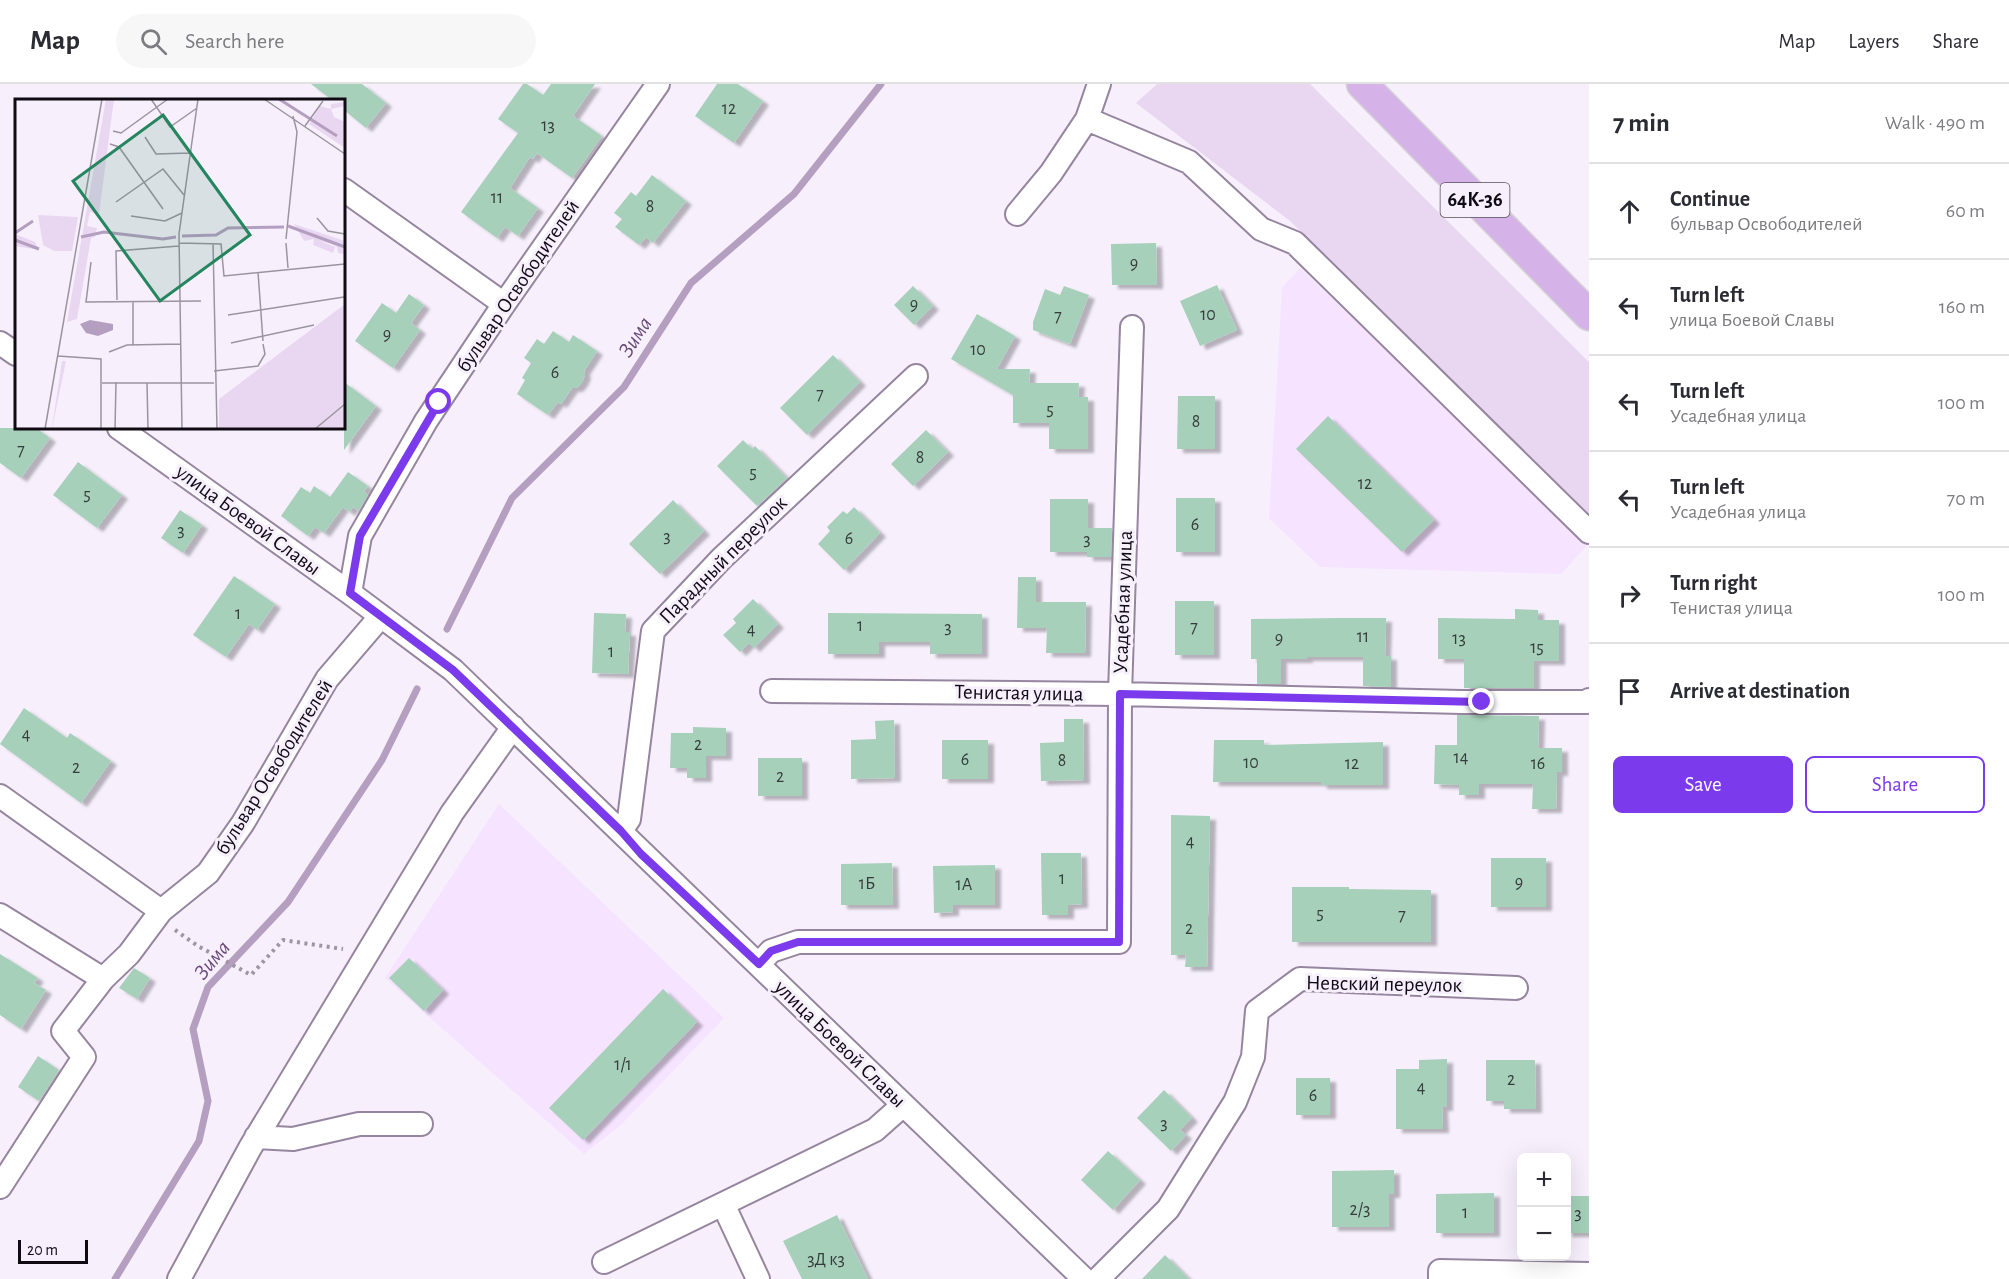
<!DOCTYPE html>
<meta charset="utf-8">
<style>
body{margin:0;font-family:"Alegreya Sans",sans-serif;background:#f7f7f7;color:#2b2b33}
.controls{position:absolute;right:18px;bottom:18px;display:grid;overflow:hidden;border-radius:9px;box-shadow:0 6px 24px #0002}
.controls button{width:54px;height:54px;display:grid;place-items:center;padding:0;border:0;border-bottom:2px solid #e1e1e2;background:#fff;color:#2b2b33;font:30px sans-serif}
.scale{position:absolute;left:18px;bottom:15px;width:70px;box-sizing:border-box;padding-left:6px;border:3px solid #100a13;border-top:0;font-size:16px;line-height:21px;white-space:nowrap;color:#100a13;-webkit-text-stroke:4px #f7f0fc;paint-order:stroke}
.stop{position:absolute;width:18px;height:18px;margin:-14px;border:4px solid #7c3aed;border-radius:50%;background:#fff}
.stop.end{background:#7c3aed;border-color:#fff;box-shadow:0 2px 6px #0008}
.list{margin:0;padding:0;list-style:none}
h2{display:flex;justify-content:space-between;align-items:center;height:78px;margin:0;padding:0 24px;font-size:26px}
h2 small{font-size:20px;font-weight:400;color:#7c7c81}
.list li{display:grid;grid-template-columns:39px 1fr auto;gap:18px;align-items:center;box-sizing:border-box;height:96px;padding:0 24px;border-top:2px solid #e1e1e2}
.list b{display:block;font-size:22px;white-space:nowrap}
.list p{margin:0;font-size:20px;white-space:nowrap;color:#7c7c81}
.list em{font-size:20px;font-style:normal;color:#7c7c81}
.actions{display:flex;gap:12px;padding:18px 24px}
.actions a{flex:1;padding:14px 0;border:2px solid #7c3aed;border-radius:9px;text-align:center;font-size:21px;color:#7c3aed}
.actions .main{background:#7c3aed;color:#fff}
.icon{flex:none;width:33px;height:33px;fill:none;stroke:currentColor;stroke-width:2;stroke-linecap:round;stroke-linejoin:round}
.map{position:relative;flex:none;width:1589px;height:1195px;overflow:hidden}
header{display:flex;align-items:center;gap:36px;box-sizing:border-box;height:84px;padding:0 30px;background:#fff;border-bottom:2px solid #e1e1e2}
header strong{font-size:28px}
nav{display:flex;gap:33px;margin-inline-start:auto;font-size:21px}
.search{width:420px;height:54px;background:#f7f7f7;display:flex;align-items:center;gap:15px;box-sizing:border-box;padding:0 21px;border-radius:33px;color:#7c7c81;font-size:22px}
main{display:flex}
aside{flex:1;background:#fff}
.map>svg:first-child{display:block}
</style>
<header>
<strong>Map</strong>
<div class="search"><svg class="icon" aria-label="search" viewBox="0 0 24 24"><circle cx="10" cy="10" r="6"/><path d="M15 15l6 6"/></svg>Search here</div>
<nav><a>Map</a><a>Layers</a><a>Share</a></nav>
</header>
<main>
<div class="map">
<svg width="1589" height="1195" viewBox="0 0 1589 1195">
<defs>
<filter id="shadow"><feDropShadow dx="6" dy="4" stdDeviation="1.5" flood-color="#0004"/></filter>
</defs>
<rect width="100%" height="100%" fill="#f7f0fc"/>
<path fill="#f5e3ff" d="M1300 184 1589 459 1561 490 1320 483 1269 434 1282 204Z
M499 720 724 934 621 1041 584 1070 385 894Z"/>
<path fill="#e9d7f2" d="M1157 0H1310L1589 278V431L1290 137 1136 19Z"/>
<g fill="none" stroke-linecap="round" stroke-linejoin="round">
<path stroke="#b59fc1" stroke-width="7" d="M447 545 512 414 624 303 691 199 794 110 881 0
M115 1195 199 1057 208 1017 193 945 208 903 288 818 382 676 417 605"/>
</g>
<path fill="#a6d0ba" filter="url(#shadow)" d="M311 0H362L386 19 366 44 344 26V16H332Z
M523 0H527L543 11 551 0H595L573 32 602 52 572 94 537 69 533 75 530 73 510 104 538 124 518 152 505 143 497 154 461 128 518 49 498 35Z
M717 0H738L763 17 734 59 695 32Z
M652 91 686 117 653 159 646 153 639 161 615 143 622 135 614 129 631 108 636 112Z
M1156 159 1157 201H1112L1111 160Z
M1217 201 1237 246 1200 262 1180 217Z
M913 202 933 222 914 241 894 221Z
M1064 202 1089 211 1070 260 1033 246V238L1045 205 1060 211Z
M409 210 424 221 411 239 420 246 393 284 355 257 382 219 396 229Z
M977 230 1015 252 997 285H1030L1029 299H1079L1078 313H1088V365H1049V339H1013V311L951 275Z
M553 247 569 258 573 251 597 267 584 287 585 291 582 298 577 304H572L561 320 558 318 548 331 517 310 525 296 522 294 531 279 524 274 537 255 544 260Z
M833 271 860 298 807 351 780 324Z
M344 298 376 322 344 366Z
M1178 312H1215V365H1177Z
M1328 332 1434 436 1402 468 1296 365Z
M0 344H36L50 354 21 394 0 379Z
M926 346 948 368 913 402 891 380Z
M743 356 752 365 755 362 787 394 757 422 717 382Z
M78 378 122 411 97 444 53 411Z
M348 388 368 402 364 407 368 411 359 427 353 423 349 428 343 423 324 449 315 443 308 452 281 432 301 403 310 409 314 402 330 413Z
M1176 414H1215V468H1176Z
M1050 415H1088V444H1112L1111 473H1087V468H1050Z
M673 416 704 447 660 490 629 460Z
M854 423 880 449 844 486 818 460 830 447 827 443 843 427 847 430Z
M180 426 202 441 183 469 161 454Z
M234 492 275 520 257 546 249 540 226 573 193 551Z
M1018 493H1036V518H1086L1085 569H1046L1047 544H1017Z
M753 515 778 540 754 564 749 559 740 568 723 551 736 539 733 535Z
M1175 517H1214V571H1175Z
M1515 525 1538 526V536H1559V577H1534V604H1464V575H1438V534L1515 535Z
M594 529 626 530 625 548H630L628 590 592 589Z
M828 529 982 530V570H930V558H879V570H828Z
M1340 534H1386L1385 572H1391V603L1363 602V573H1307V575H1281V600H1257V575H1251V535Z
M24 624 67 654 70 649 111 677 81 719 0 660Z
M1457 631 1539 632 1538 664H1562V688H1557L1556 725H1532L1533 700H1479V711H1459V701L1434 700 1435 661H1457Z
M1064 635H1083L1084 696 1041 697 1040 659 1064 658Z
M894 636 895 694 851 695V656L876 655 875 637Z
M693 643 726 644V672H706V694H687V684H670L671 649H693Z
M942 656H988V695H942Z
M1214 656H1264V661L1383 658V701H1321V698H1213Z
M758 674H802V712H758Z
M1171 731 1210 732 1207 883H1185L1186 871H1171Z
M1041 769H1081L1082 820 1068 821V831H1042Z
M1491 774H1546V823H1491Z
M892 779 893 821H841V780Z
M995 781V821H953V828L934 829 933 782Z
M1292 803H1349V805L1431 806V858H1292Z
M0 870 38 894 34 899 46 906 21 945 0 931Z
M409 874 443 906 424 927 389 894Z
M134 884 150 894 137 915 119 904Z
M663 905 697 938 583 1056 549 1024Z
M38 972 59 986 39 1017 18 1003Z
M1447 975V1023H1442L1443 1045H1396V985H1419V976Z
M1486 976H1535L1536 1025H1504V1017H1486Z
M1296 994H1330V1031H1296Z
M1164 1006 1192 1034 1180 1046 1186 1051 1171 1067 1137 1034Z
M1108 1067 1140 1096 1113 1126 1081 1096Z
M1394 1086V1110H1389V1143H1332V1087Z
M1494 1109V1149H1436V1110Z
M1566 1112H1589V1149H1566Z
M837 1131 868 1195H802L783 1157Z
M1165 1171 1189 1195H1142Z"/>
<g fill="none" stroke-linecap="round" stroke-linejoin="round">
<defs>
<path id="minor" d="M1099 0 1087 35 1189 78 1261 145 1295 159 1589 448
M344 106 504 220
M1017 130 1051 89 1087 35
M0 259 16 270
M119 344 350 509 453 586 1084 1195
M350 509 360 452 426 337 504 220 658 0
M772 607 1120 610 1462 618H1587L1589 616
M0 712 161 827
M621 747 629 735 653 547 721 475 916 292
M0 831 103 895
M759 880 771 867 798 858H1119L1120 610 1132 243
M256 1053 293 1055 359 1040H421
M0 1103 84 973 63 947 103 895 129 870 161 827 208 789 243 739 327 595 381 532
M723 1120 758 1195
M604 1178 875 1046 902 1022
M179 1195 250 1064 452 729 513 643
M1098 1195 1168 1125 1235 1018 1253 973 1257 927 1300 895 1516 904
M1440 1195V1187L1589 1190"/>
<path id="major" d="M1362 0 1589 231"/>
</defs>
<use href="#minor" stroke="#96859f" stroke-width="26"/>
<use href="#major" stroke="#d4d3d5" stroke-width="33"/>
<path stroke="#9d96a1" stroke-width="4" stroke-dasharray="3 4.5" stroke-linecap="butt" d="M175 846 198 862 251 891 283 856 343 865"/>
<use href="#minor" stroke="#fff" stroke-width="22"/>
<use href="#major" stroke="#d5b2e7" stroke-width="30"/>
</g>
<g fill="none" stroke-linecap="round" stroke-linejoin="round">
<path stroke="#7c3aed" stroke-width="8" d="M439 318 360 452 350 509 453 586 621 747 641 770 759 880 771 867 798 858H1119L1120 610 1482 618"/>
</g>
<g text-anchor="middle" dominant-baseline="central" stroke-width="6" stroke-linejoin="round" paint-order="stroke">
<g font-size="18" fill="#363c3d">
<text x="729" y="25">12</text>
<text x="548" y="42">13</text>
<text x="497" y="114">11</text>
<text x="650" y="123">8</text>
<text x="1134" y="180">9</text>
<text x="914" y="221">9</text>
<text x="1208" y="231">10</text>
<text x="1058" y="233">7</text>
<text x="387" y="251">9</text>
<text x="978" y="266">10</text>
<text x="555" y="289">6</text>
<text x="820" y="311">7</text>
<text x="1050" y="326">5</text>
<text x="1196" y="338">8</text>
<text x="21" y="367">7</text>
<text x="920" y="374">8</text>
<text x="753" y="389">5</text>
<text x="1365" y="400">12</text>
<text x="87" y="411">5</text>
<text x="1195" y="441">6</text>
<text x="181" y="447">3</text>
<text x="667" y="453">3</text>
<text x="849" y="455">6</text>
<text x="1087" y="456">3</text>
<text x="238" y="530">1</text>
<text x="860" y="542">1</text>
<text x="948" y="544">3</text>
<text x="1194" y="544">7</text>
<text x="751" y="546">4</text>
<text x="1363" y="553">11</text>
<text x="1279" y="555">9</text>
<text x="1459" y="555">13</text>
<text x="1537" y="564">15</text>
<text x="611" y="568">1</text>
<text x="26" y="651">4</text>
<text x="698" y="661">2</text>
<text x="1461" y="674">14</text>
<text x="965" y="676">6</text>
<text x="1062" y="677">8</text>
<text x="1251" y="679">10</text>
<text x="1352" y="680">12</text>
<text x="1538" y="680">16</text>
<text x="76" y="684">2</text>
<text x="780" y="693">2</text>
<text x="1190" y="758">4</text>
<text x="1062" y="795">1</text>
<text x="1519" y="799">9</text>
<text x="867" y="800">1Б</text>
<text x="964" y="801">1А</text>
<text x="1320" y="830">5</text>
<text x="1402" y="832">7</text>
<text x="1189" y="845">2</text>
<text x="623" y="981">1/1</text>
<text x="1511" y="996">2</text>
<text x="1421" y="1004">4</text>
<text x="1313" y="1012">6</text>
<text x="1164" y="1040">3</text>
<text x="1360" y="1126">2/3</text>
<text x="1465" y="1129">1</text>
<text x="1578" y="1130">3</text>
<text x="826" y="1176">3Д к3</text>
</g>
<rect fill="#f7f0fc" stroke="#554f59" stroke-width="1.5" x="1440.5" y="99" width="69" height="34" rx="4.5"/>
<g font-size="20" font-weight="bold" fill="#100a13">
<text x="1475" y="116">64К-36</text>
</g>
<g font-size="21" fill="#100a13" stroke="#f7f0fc">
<text transform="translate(518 202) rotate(-56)">бульвар Освободителей</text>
<text transform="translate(248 436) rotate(36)">улица Боевой Славы</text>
<text transform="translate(723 476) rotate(-45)">Парадный переулок</text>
<text transform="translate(1123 518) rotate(-88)">Усадебная улица</text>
<text transform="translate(1019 609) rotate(1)">Тенистая улица</text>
<text transform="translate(274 683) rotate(-58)">бульвар Освободителей</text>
<text transform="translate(1384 900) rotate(1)">Невский переулок</text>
<text transform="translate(840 960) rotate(44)">улица Боевой Славы</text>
</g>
<g font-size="22" font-style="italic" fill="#694979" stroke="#f7f0fc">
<text transform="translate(635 253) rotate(-57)">Зима</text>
<text transform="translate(212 876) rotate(-50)">Зима</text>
</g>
</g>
<g transform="translate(15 15)">
<rect width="330" height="330" fill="#f7f0fc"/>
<path d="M91 0H99L84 115 75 113 72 127 82 129 80 138 76 139 62 220 52 223ZM330 3V7L316 10 319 18 330 23V49L294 25 305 7 316 10V5ZM23 116 63 118 57 152H39L28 146ZM279 125 330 142V155L323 154 322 148 316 145 305 142 320 148 318 154 298 146 299 140 289 142ZM0 135 20 143 24 151 0 147ZM330 205V330H204V300ZM47 262H51L37 330V328Z" fill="#e9d7f2"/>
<path d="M75 221 98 225V231L83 237 71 234 65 225Z" fill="#b59fc1"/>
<path fill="none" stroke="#b59fc1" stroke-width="3" d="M264 0 322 37M273 127 330 148M0 134 18 122M167 137 201 136 213 129 269 128M66 138 89 133 148 140 161 138M0 141 24 150"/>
<path fill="none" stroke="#9b949f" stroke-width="1.5" d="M136 0 155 28 182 9M249 0 330 55M290 27 308 2M98 32 106 34 153 0M130 38 141 55 175 54M95 45 104 48 148 110M101 103 148 70 169 96M116 117 150 122 167 114M302 119 313 132 330 135M271 140 282 33 278 17M164 144 206 145 209 177 330 165M198 144 202 330M271 144 273 169M76 163 71 203 186 202M243 173 248 242M102 201 101 152 164 147M213 216 329 198M216 244 299 226M118 246V203M94 253 112 246 165 245M43 257 86 260V330M199 272 243 267 250 255 248 245M87 284H199M132 284 133 330M30 330 87 0M100 330 101 283M167 330 164 135 183 0M300 330 330 305"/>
<path fill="#25855e" fill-opacity="0.15" stroke="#25855e" stroke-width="3" d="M148 16 235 136 145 202 58 82Z"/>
<rect width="330" height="330" fill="none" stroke="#100a13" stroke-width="3"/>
</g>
</svg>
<div class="controls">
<button>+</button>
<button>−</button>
</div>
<div class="scale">20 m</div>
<div class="stop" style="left:439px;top:318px"></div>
<div class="stop end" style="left:1482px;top:618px"></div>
</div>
<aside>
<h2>7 min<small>Walk · 490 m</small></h2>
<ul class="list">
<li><svg class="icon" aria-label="ahead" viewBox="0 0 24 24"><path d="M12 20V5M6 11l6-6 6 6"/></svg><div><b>Continue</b><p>бульвар Освободителей</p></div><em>60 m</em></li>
<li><svg class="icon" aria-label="left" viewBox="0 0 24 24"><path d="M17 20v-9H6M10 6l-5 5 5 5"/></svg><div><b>Turn left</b><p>улица Боевой Славы</p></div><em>160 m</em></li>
<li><svg class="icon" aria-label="left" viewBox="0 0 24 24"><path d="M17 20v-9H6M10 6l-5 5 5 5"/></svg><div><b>Turn left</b><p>Усадебная улица</p></div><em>100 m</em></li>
<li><svg class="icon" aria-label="left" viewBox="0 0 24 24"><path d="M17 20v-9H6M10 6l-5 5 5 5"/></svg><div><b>Turn left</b><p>Усадебная улица</p></div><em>70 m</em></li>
<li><svg class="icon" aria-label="right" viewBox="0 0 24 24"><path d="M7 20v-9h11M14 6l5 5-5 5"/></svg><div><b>Turn right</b><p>Тенистая улица</p></div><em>100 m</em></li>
<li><svg class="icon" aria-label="arrive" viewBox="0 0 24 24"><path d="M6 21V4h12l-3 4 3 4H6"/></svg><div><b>Arrive at destination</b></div></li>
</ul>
<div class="actions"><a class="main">Save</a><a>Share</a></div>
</aside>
</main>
